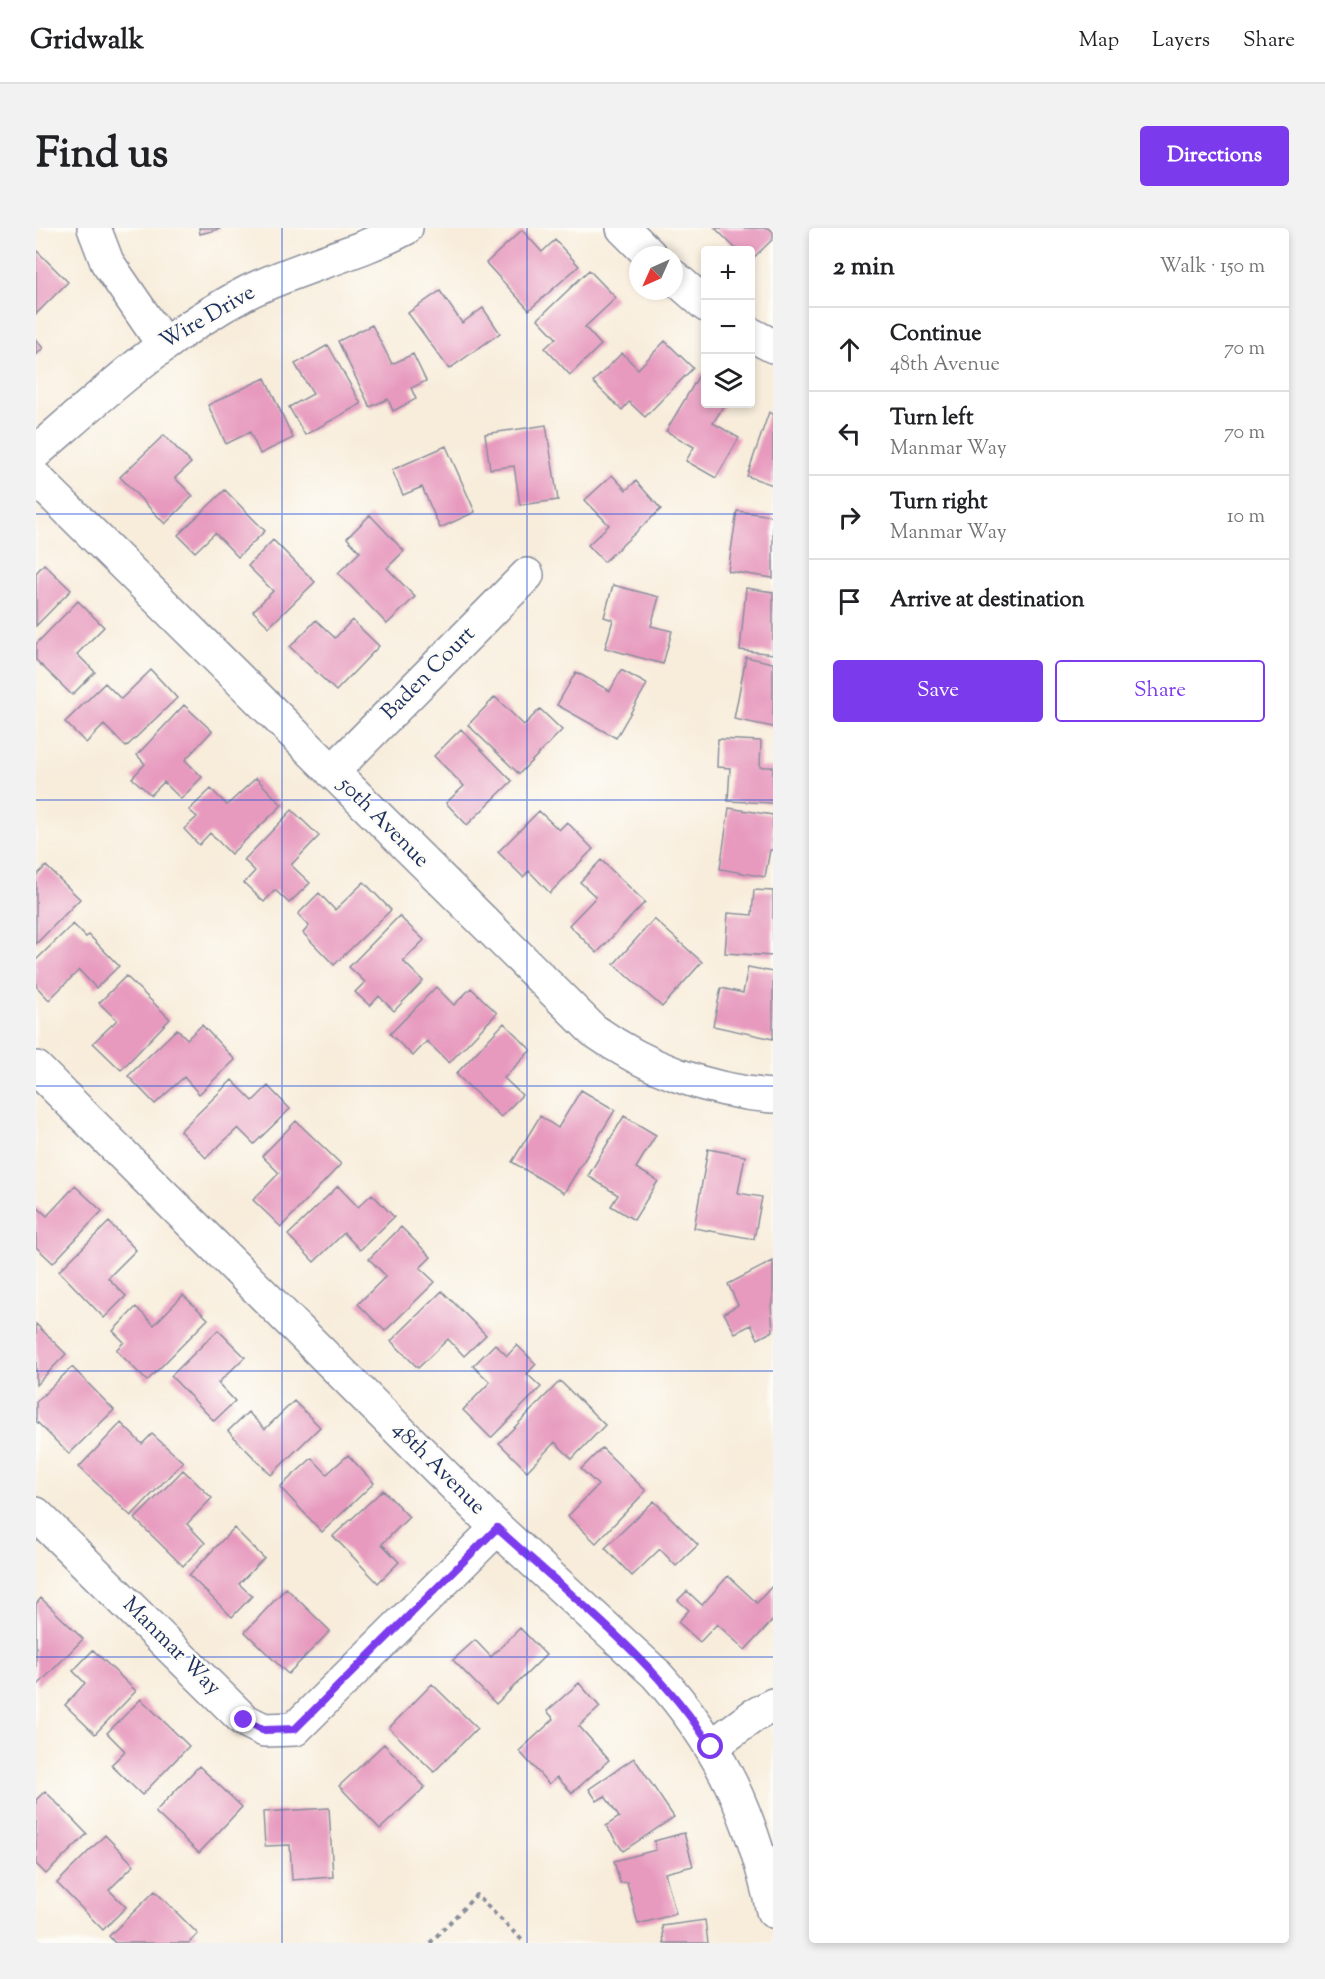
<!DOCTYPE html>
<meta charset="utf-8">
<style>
body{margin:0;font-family:"Sorts Mill Goudy",serif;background:#f2f2f2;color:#202124}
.controls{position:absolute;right:18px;top:18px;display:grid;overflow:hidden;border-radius:6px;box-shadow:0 3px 9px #0003}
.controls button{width:54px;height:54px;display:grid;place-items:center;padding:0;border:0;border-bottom:2px solid #e0e0e0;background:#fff;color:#202124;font:30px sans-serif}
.compass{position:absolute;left:593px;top:18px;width:54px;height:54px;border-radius:50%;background:#fff;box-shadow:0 3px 9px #0003;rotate:225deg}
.stop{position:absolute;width:18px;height:18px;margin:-14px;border:4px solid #7c3aed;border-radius:50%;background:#fff}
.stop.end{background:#7c3aed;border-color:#fff;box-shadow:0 2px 6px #0008}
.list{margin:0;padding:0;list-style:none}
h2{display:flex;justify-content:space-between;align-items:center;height:78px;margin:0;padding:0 24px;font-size:26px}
h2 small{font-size:20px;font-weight:400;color:#757577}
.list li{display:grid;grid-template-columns:39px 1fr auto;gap:18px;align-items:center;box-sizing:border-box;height:84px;padding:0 24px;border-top:2px solid #e0e0e0}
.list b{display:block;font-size:22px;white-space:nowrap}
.list p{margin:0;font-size:20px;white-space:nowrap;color:#757577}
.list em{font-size:20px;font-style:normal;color:#757577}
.actions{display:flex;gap:12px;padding:18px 24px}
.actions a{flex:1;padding:14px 0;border:2px solid #7c3aed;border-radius:6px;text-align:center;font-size:21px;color:#7c3aed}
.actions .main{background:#7c3aed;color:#fff}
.icon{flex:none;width:33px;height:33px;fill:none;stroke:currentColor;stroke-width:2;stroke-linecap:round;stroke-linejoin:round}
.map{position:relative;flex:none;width:737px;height:1715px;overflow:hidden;border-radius:6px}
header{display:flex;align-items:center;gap:36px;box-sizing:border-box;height:84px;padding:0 30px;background:#fff;border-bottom:2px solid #e0e0e0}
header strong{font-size:28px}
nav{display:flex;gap:33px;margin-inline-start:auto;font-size:21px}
.intro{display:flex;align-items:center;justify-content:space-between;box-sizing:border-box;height:144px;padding:0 36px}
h1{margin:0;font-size:42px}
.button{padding:15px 27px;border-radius:6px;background:#7c3aed;color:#fff;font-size:21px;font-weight:700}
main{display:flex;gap:36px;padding:0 36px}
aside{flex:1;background:#fff;border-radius:6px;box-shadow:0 3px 9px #0003}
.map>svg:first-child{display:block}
</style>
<header>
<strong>Gridwalk</strong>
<nav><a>Map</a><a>Layers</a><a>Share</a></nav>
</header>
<div class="intro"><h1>Find us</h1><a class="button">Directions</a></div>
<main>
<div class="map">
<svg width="737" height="1715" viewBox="0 0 737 1715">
<rect width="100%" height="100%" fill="#fdfcf7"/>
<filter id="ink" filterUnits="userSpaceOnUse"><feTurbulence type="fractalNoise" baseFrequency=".0167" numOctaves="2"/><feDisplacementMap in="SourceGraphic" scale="12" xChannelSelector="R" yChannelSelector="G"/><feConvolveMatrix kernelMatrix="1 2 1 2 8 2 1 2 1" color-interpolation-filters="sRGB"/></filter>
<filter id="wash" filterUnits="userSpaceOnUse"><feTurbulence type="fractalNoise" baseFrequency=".008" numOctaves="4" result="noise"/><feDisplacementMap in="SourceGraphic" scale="24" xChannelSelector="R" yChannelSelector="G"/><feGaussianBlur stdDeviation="1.35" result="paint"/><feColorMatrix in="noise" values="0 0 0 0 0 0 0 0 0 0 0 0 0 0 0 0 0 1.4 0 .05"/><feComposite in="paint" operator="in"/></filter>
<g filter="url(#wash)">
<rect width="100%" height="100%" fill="#f8eddb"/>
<g id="blocks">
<path fill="#e79abe" d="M163 0H184V1L164 6Z
M679 0H733L737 4V11L714 33V22H701Z
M486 2 506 24 519 12 543 38 493 82 450 35Z
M0 22 32 54 0 86Z
M553 42 580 70 549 99 565 117 534 147 509 120 520 110 502 91Z
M404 63 426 95 447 80 464 105 413 141 372 85Z
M336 97 356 136 377 126 390 153 375 160 380 171 357 183 352 171 334 179 302 113Z
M0 112 7 120 0 127Z
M629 113 657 140 609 189 593 174 586 182 557 154 586 125 602 141Z
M292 117 325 176 269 207 253 179 277 166 259 136Z
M665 144 670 147V176H689L677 195 703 210 680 250 650 233 658 219 630 203Z
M229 150 257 210 224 226 214 204 190 216 172 177Z
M733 184 737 186V257L711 248Z
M510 197 522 272 484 277 478 238 454 241 449 206Z
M128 207 155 235 139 250 157 268 129 296 84 249Z
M410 218 439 284 404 300 386 259 367 267 356 242Z
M576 247 590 262 600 253 625 281 568 334 552 317 573 297 549 272Z
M189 262 229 303 202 329 179 305 159 324 142 307Z
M701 283 737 288V350L692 343Z
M334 287 368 323 351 340 379 369 351 396 302 345 324 324 311 310Z
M237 312 279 354 233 399 217 383 237 363 212 338Z
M8 336 35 362 0 398V345Z
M577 357 623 369 615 398 636 403 627 436 569 420 577 392 568 389Z
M710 360 737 364V426L704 422Z
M42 373 68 399 41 426 59 444 36 467 0 432V416Z
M280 392 299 410 316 392 343 418 300 463 254 419Z
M710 429 737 435V499L698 491Z
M115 442 141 470 90 519 68 497 50 515 29 494 69 455 85 471Z
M585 442 611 456 580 510 521 477 540 444 574 463Z
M459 469 488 497 504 481 526 502 483 546 432 497Z
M148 477 176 503 149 532 166 549 145 571 128 554 115 567 96 550 109 536 101 527Z
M425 501 476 553 431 597 410 575 428 558 398 528Z
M682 511 725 513 724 539H737V575L692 573 694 540 681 539Z
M220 550 246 577 195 626 174 605 163 617 148 601 161 589 153 582 175 561 191 577Z
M693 580 737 587V622H734L729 649 684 641Z
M256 582 283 608 255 637 274 655 253 675 239 662 228 674 208 655 219 643 208 632Z
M503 583 523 602 531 594 557 621 514 665 493 643 487 649 462 624Z
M565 632 609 674 561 725 533 697 560 669 544 654Z
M10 638 44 671 0 716V648Z
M328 654 355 682 298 737 267 705 273 698 262 686 283 665 299 682Z
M718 662 737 663V728L689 725 692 685 716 687Z
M363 688 388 712 367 733 387 753 358 783 343 768 334 778 319 764 329 754 313 739Z
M618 691 666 734 626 779 578 736Z
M37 696 50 709 53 707 83 738 60 760 43 742 13 772 0 758V732Z
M712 739 737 744V811L677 798 685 760 707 765Z
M90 748 134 791 85 842 57 815 81 792 63 775Z
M400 759 418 777 435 760 461 785 413 835 391 813 377 828 354 806Z
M468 795 495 822 468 850 486 867 465 889 420 846Z
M166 797 199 832 163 866 148 849 119 876 92 848 141 801 151 811Z
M196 852 217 873 232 858 254 881 218 916 202 900 170 930 144 903Z
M545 862 579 882 528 965 476 934 504 888 522 900Z
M588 888 620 907 600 940 622 953 598 992 575 978 582 967 552 948Z
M260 893 305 936 245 999 217 972 243 945 226 928Z
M672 921 709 928 702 965 726 969 718 1011 658 1000Z
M39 958 66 983 17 1035 0 1019V978L11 988Z
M302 958 322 979 336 966 358 989 324 1022 308 1005 278 1034 252 1007Z
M73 994 100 1022 72 1050 90 1068 68 1090 23 1043Z
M365 999 395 1029 384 1040 399 1054 349 1103 322 1076 350 1048 333 1031Z
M737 1033V1076L735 1077 737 1103 722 1111 715 1097 699 1105 688 1085 702 1077 692 1056Z
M406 1063 450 1107 428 1128 412 1111 382 1140 355 1113Z
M147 1067 172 1091 111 1153 80 1122 88 1114 77 1103 100 1079 118 1097Z
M0 1096 30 1126 0 1157Z
M182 1102 209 1129 182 1155 199 1173 178 1193 135 1148Z
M459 1116 471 1128 481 1117 500 1136 491 1146 505 1159 455 1210 427 1182 454 1154 437 1138Z
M36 1139 78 1182 33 1226 0 1193V1174Z
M524 1153 569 1197 536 1231 519 1214 491 1243 463 1215Z
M258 1173 284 1199 235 1247 192 1203 212 1184 229 1201Z
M85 1195 106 1216 116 1206 147 1234 95 1288 43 1239Z
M566 1220 610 1263 560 1315 532 1288 562 1257 545 1241Z
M312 1227 338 1255 286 1304 244 1259 276 1230 291 1246Z
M147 1242 176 1270 151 1296 169 1315 147 1338 99 1291Z
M347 1262 373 1289 346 1316 363 1334 342 1355 297 1308Z
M618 1273 662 1317 640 1338 624 1321 596 1348 569 1320Z
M198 1300 228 1330 203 1356 216 1368 196 1389 153 1347Z
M692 1348 721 1375 737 1357V1392L709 1422 681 1396 664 1414 642 1394 653 1382 642 1372 651 1363 666 1377Z
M250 1360 294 1403 252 1446 209 1404Z
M5 1370 47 1411 2 1457 0 1455V1376Z
M484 1400 510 1427 460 1476 417 1432 439 1412 455 1429Z
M57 1422 100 1463 59 1506 29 1477 49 1455 37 1443Z
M543 1455 564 1479 543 1498 573 1532 536 1565 521 1549 513 1556 483 1523 518 1491 511 1483Z
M396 1456 441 1500 398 1544 353 1500Z
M105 1471 153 1518 106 1567 75 1537 89 1523 71 1505Z
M348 1516 389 1559 344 1601 303 1558Z
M598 1530 638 1589 587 1623 570 1598 583 1589 569 1568 561 1573 553 1561Z
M163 1538 206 1579 163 1625 119 1584Z
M9 1563 51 1606 10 1646 0 1636V1572Z
M293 1580 297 1649 256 1652 254 1617 229 1618 227 1584Z
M648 1605 657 1638 629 1645 640 1686 602 1696 591 1654 584 1655 578 1633 620 1622 618 1613Z
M69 1607 98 1637 73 1662 90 1679 67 1702 21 1655Z
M119 1663 162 1706 153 1715H79L73 1708Z
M669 1692 672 1715H628L626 1698Z"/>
</g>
</g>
<g filter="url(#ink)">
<use href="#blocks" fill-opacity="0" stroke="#8a8e9c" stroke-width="1.5"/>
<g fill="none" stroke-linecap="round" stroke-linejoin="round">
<defs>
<path id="minor" d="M58 0 71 34 127 116
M587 0 614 27
M638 49 670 77
M714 106 737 118
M0 224C68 165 130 107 210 65 262 39 319 27 370 0
M0 250 557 802C612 841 670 863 737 868
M296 544 491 347
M0 840 461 1300 619 1445C685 1518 716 1588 737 1683
M0 1286 208 1492 228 1502 259 1501 461 1300
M675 1519 717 1488 737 1477"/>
</defs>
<use href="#minor" stroke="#8a8e9c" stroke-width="36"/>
<path stroke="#8a8e9c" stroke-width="4" stroke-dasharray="4.5 4.5" stroke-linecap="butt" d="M394 1715 440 1667 489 1715"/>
<use href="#minor" stroke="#fff" stroke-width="33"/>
</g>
</g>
<g fill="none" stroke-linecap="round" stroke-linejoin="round" filter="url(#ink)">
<path stroke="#7c3aed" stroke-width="8" d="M208 1492 228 1502 259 1501 461 1300C535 1368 622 1434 675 1519"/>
</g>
<path fill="none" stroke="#1d4ed8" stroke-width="1.5" stroke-opacity="0.55" d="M246 0V1715M491 0V1715M0 286H737M0 572H737M0 858H737M0 1143H737M0 1429H737"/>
<g text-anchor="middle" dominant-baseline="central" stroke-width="5" stroke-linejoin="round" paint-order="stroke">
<g font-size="22" fill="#1b2f5e" stroke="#fdfcf7">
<text transform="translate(172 90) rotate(-30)">Wire Drive</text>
<text transform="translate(393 446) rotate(-45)">Baden Court</text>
<text transform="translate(347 595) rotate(45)">50th Avenue</text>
<text transform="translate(402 1241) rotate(45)">48th Avenue</text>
<text transform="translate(135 1419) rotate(45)">Manmar Way</text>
</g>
</g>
</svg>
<div class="controls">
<button>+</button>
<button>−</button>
<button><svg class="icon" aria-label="layers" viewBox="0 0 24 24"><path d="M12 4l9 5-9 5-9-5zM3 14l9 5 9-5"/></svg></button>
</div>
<svg class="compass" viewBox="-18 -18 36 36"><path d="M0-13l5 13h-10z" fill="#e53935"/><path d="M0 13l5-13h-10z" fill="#757577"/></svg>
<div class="stop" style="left:675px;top:1519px"></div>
<div class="stop end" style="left:208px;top:1492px"></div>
</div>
<aside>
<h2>2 min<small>Walk · 150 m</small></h2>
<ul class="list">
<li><svg class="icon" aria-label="ahead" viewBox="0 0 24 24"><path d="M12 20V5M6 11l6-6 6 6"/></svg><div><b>Continue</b><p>48th Avenue</p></div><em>70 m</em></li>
<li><svg class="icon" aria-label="left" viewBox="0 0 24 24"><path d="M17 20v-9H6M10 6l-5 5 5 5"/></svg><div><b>Turn left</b><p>Manmar Way</p></div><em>70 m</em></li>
<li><svg class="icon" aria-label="right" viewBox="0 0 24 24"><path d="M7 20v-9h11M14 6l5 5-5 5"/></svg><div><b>Turn right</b><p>Manmar Way</p></div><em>10 m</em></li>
<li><svg class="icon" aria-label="arrive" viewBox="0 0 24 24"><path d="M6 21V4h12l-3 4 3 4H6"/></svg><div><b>Arrive at destination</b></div></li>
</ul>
<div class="actions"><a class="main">Save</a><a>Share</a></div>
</aside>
</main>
